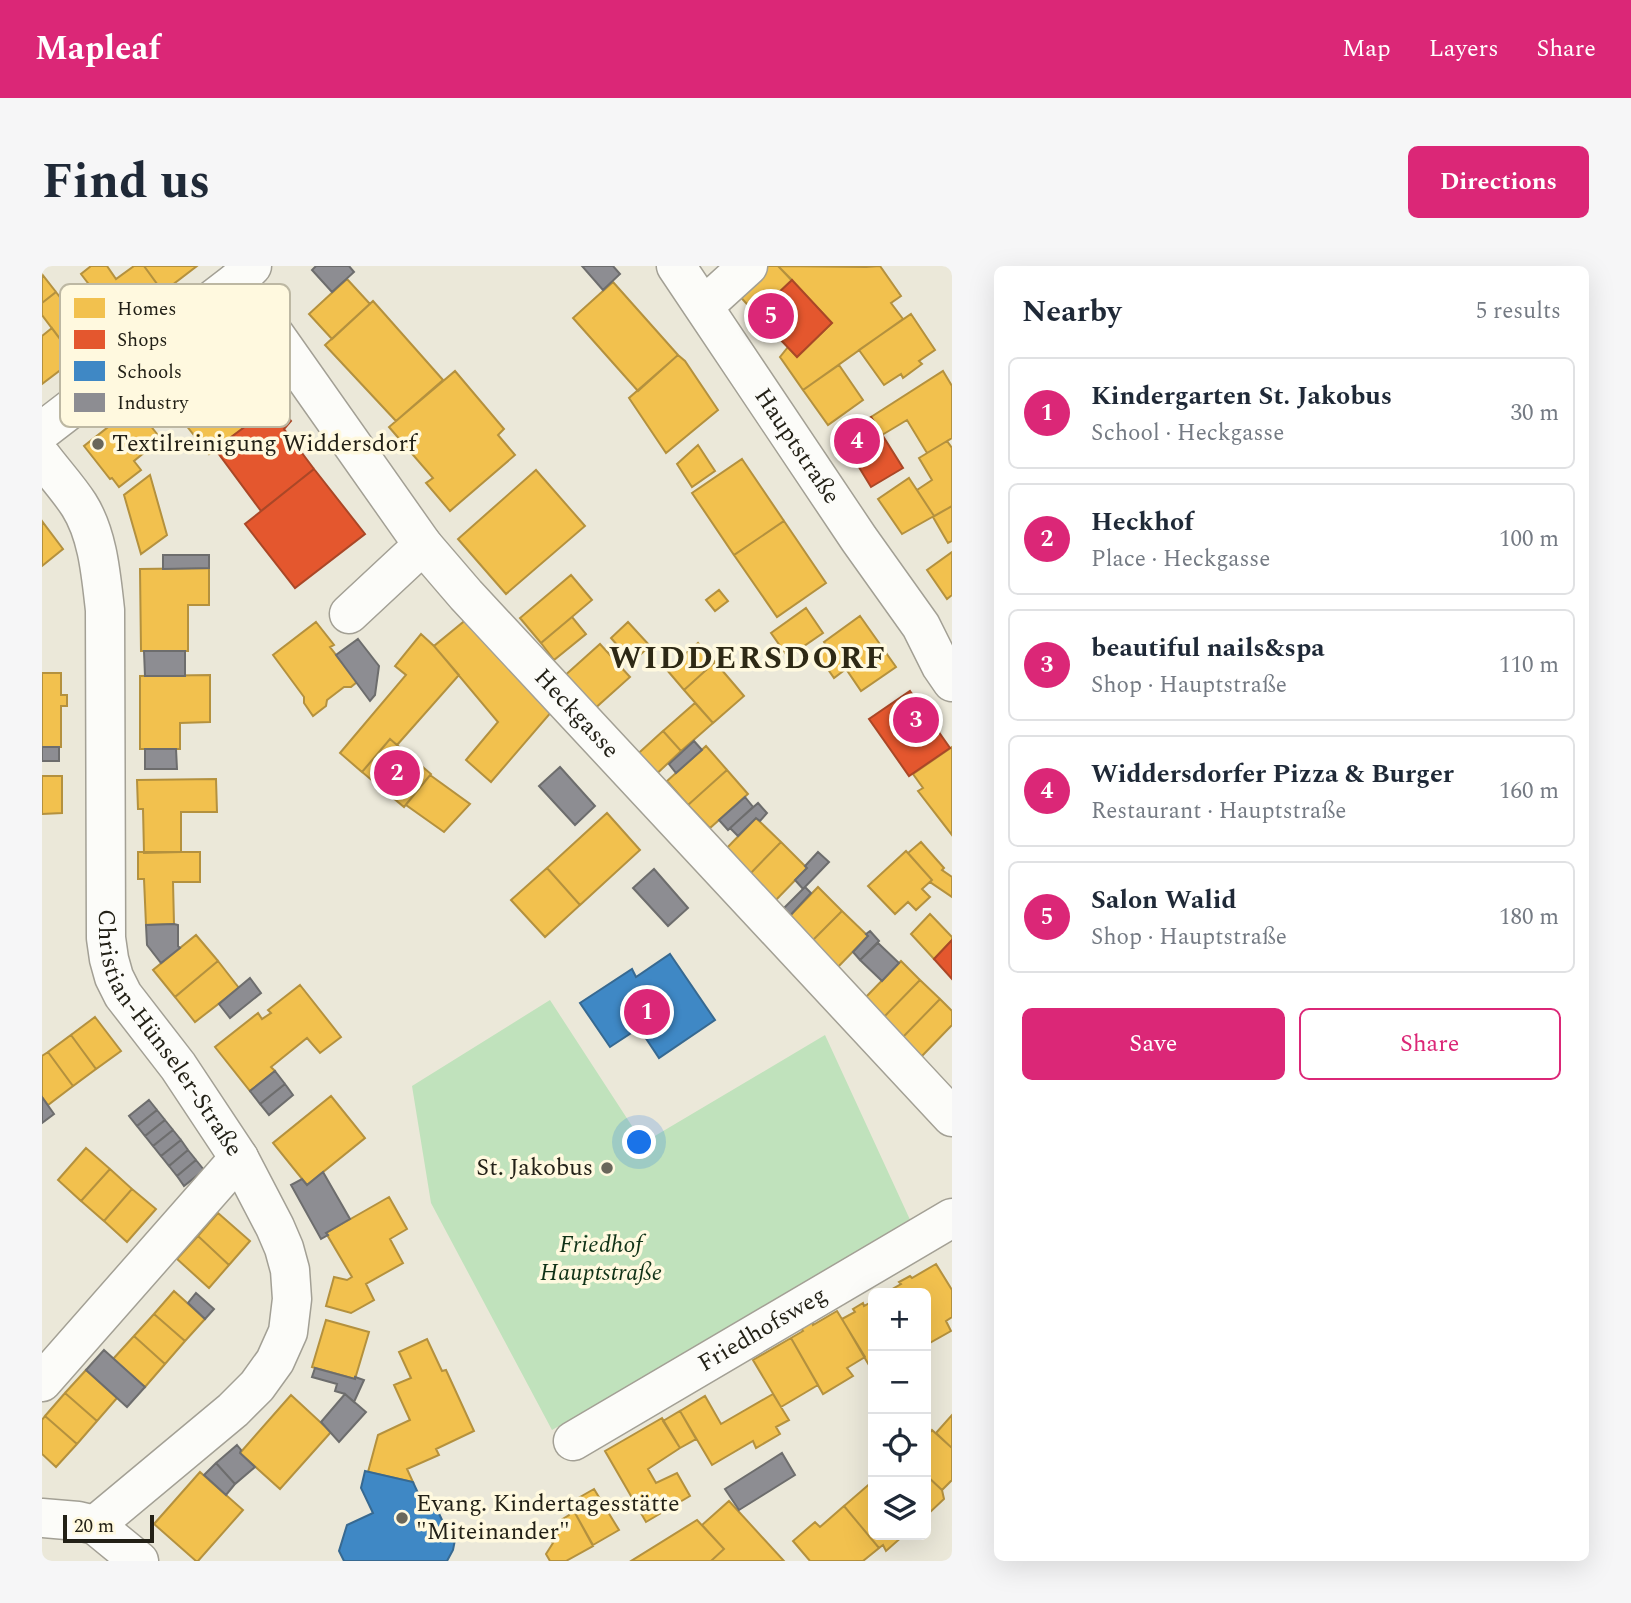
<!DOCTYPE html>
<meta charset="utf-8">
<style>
body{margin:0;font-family:Spectral,serif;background:#f6f6f7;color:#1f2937}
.controls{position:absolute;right:21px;bottom:21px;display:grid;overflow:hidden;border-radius:10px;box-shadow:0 7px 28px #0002}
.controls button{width:63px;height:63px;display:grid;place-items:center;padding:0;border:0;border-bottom:2px solid #e0e1e3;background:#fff;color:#1f2937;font:35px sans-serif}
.scale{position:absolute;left:21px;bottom:18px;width:91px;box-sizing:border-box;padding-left:7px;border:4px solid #232117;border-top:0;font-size:19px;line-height:24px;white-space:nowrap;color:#232117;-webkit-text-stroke:5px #fff9df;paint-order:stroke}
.you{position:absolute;left:598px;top:877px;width:24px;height:24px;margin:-18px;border:5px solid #fff;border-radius:50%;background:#1a73e8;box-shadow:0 0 0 10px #1a73e833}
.badge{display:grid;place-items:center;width:46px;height:46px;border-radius:50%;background:#db2777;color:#fff;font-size:23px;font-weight:700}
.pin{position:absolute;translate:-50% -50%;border:4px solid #fff;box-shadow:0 2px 7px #0006}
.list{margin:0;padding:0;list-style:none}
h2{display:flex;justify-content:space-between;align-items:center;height:91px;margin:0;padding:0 28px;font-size:30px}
h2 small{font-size:23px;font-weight:400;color:#747a83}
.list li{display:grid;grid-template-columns:46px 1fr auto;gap:21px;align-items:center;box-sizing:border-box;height:112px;margin:0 14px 14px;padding:0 14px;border:2px solid #e0e1e3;border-radius:10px}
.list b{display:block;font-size:26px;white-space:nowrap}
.list p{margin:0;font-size:23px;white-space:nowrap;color:#747a83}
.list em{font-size:23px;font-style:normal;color:#747a83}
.actions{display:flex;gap:14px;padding:21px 28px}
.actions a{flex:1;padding:16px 0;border:2px solid #db2777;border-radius:10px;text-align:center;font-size:24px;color:#db2777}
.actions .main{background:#db2777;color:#fff}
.icon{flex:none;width:38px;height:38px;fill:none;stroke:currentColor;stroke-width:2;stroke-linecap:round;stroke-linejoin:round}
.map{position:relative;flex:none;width:910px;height:1295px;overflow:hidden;border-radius:10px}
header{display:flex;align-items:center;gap:42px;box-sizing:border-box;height:98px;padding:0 35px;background:#db2777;color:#fff}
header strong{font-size:33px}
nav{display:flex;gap:38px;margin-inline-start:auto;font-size:24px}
.intro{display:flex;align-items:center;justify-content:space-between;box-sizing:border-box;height:168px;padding:0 42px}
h1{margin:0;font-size:49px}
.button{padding:18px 32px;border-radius:10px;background:#db2777;color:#fff;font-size:24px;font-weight:700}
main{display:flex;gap:42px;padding:0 42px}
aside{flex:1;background:#fff;border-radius:10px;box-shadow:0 7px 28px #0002}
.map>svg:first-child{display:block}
</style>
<header>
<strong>Mapleaf</strong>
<nav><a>Map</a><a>Layers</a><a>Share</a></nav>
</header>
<div class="intro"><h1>Find us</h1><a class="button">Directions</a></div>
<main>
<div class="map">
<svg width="910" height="1295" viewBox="0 0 910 1295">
<rect width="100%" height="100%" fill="#ebe8d9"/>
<path fill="#c0e2bc" d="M508 734 601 877 783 769 870 958 510 1164 389 937 370 820Z"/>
<path fill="#f2c14e" stroke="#b4913e" stroke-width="2" d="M49 0H65L74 13 92 0H102L121 26 78 59 39 8Z
M102 0H155L121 26Z
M719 0H736L750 14 714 48 693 25Z
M736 0 824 1 838 0 859 30 849 37 861 53 761 124 738 91 746 81 755 91 790 57Z
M0 8 14 26 0 37Z
M305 13 328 38 290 73 267 48Z
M571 16 636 89 596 125 531 52Z
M14 26 30 47 54 28 78 59 33 93 0 49V37Z
M331 35 401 114 354 155 283 79Z
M869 48 893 84 877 95 880 98 861 112 859 108 842 119 817 84Z
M10 62 33 93 0 118V70Z
M172 76 190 78 235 137 167 188 128 139 153 120 139 102Z
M636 89 643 95 676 144 624 187 587 132Z
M797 99 821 134 786 159 761 124Z
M413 105 462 163 456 169 473 189 408 245 384 217 391 212 347 161Z
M901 105 910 120V172L885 187 865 154 840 169 829 151Z
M93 140 119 173 92 195 99 204 77 221 70 212 68 213 42 180Z
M905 175 910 182V240L892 250 875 224 890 214 877 192Z
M656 179 673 205 650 221 635 198Z
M700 193 742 255 692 289 650 227Z
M494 204 543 260 464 328 416 273Z
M108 209 125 269 99 288 82 229Z
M867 212 892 250 860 268 836 233Z
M910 240V275L906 277 891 251Z
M0 255 21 283 0 300Z
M742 255 784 317 735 351 692 289Z
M910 286V329L905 333 885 304Z
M167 302V339H146V385H99L98 303Z
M529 309 550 334 499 377 478 352Z
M677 324 686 335 673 345 664 334Z
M764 342 781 367 746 391 729 367Z
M431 348 511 444 449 516 424 494 456 456 392 380Z
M818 350 854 401 819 425 804 403 792 412 774 386 784 379 782 376Z
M530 351 544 368 512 394 499 377Z
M274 356 292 379 288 381 315 416 309 421H302L285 434 284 440 271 450 262 437V431L231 389Z
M586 356 608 380 590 396 569 372Z
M379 368 392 380 417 409 355 479 348 473 320 506 298 487 364 409 353 400Z
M656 377 673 396 642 424 625 404Z
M558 378 588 411 550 445 520 412Z
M673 396 702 430 671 457 642 424Z
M0 407H19V429H25V440H19V481H0Z
M168 409V456L138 457V483H98V410Z
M653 437 671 457 639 485 621 465Z
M621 465 639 485 608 514 589 494Z
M348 473 389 508 362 541 320 506Z
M664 480 685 504 646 539 625 515Z
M910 481V569L876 525 881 522 871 508Z
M685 504 706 528 668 562 646 539Z
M388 509 428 538 402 566 364 539Z
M0 510H20V547L0 548Z
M174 513 175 546H139V586L102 587 101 543H96L95 514Z
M565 547 598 584 538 639 505 602Z
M714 552 739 576 705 611 680 587Z
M739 576 765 602 731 637 705 611Z
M879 576 902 602 900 604 910 611V631L888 616 890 614 866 587Z
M864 585 890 614 880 623 888 631 874 644 866 636 853 648 826 620Z
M96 586H158V616H131L132 658 104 659 102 613H96Z
M505 602 538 639 503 671 469 634Z
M776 621 800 645 768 677 744 654Z
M800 645 826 670 794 703 768 677Z
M888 648 910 671V674L892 693 869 668Z
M154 669 176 695 133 731 111 704Z
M176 695 197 722 153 756 133 731Z
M859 695 878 714 840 753 821 734Z
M878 714 898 733 860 772 840 753Z
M258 719 299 771 278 787 265 772 229 801 233 805 208 825 173 781 216 747 220 753 229 747 226 744Z
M898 733 910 745V759L879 791 860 772Z
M53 751 79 785 54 803 29 769Z
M29 769 54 803 31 820 6 786Z
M6 786 31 820 6 839 0 831V790Z
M289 830 323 872 265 919 231 877Z
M44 882 68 903 39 935 16 914Z
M68 903 90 923 62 955 39 935Z
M90 923 114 943 85 976 62 955Z
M347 931 365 963 348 973 361 997 324 1018 332 1034 309 1047 284 1040 292 1011 305 1014 310 1011 284 967Z
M176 947 208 975 187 999 156 970Z
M156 970 187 999 167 1022 135 993Z
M894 998 910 1024V1051L904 1055 909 1065 884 1079V1027H848L847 1025 859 1018 857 1016 868 1010 870 1012Z
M132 1025 163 1053 143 1075 112 1048Z
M831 1035V1106L800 1053 813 1046 811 1043 821 1037 822 1040Z
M795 1045 823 1091 805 1102 811 1110 781 1128 749 1072 761 1065 759 1062 770 1055 771 1059Z
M112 1048 143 1075 123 1098 92 1070Z
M284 1054 327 1066 313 1113 270 1101Z
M92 1070 123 1098 103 1121 71 1093Z
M749 1072 776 1119 739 1141 711 1094Z
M385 1073 400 1105 404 1104 432 1165 394 1183 397 1189 365 1203 371 1216 326 1206 336 1169 368 1154 352 1119 369 1112 357 1086Z
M44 1104 75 1132 55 1155 23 1127Z
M23 1127 55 1155 35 1178 3 1150Z
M731 1128 747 1154 734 1161 738 1168 714 1182 711 1175 670 1199 638 1145 663 1130 679 1158Z
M249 1129 289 1166 238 1223 198 1187Z
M638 1145 654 1173 638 1182 621 1155Z
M910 1149V1182L894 1167Z
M3 1150 35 1178 14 1201 0 1188V1154Z
M620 1152 638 1182 606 1203 614 1217 635 1207 648 1230 604 1256 563 1185Z
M890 1164 910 1182V1214L900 1224 884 1209V1171Z
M158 1206 201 1244 156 1295H154L112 1258Z
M884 1209 900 1224 902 1233 884 1250Z
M831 1215V1269H862L844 1285 841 1279 837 1282 802 1240Z
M552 1223 577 1264 551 1279 533 1247 528 1246 533 1238 531 1235Z
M687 1235 742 1295H669L682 1283 660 1259Z
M802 1240 837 1282 821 1295H768L751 1275 773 1256 778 1261Z
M528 1246 533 1247 551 1280 524 1295H508L504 1288 511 1277 507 1273 516 1268 522 1258 519 1254 527 1249Z
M655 1254 682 1283 669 1295H589Z"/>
<path fill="#e4572e" stroke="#aa4727" stroke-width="2" d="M750 14 790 57 755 91 714 48Z
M235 137 249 155 242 163 272 203 219 245 173 183Z
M829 151 861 202 829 221 798 170Z
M272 203 323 268 253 322 203 258Z
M868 425 908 482 867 510 827 453Z
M910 674V713L892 693Z"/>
<path fill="#3f88c5" stroke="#376991" stroke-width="2" d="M628 688 673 754 617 792 597 762 568 781 538 737 590 703 594 711Z
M323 1205 371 1216 381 1238 390 1233 401 1256 416 1259 411 1284 405 1295H302L297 1285 305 1259 331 1247 319 1222Z"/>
<path fill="#8d8d92" stroke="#6d6d6d" stroke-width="2" d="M274 0H307L312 6 290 26 270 4Z
M540 0H571L578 8 561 24Z
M121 289H167V302L121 303Z
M316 373 337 400 333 429 328 435 294 389Z
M102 385H143V410H103Z
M652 475 660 484 634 507 627 498Z
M0 481H17V495H0Z
M103 483H134L135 503H103Z
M518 501 553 540 533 559 497 520Z
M703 531 711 541 686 564 677 554Z
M716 537 725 547 718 555 714 552 696 570 688 562Z
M776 586 787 596 761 623 753 614 765 602 763 600Z
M612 603 646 642 626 660 591 622Z
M763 621 769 627 744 654 737 647Z
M132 658 136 659V680L138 682 119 697 105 679 104 659Z
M828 665 837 675 818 694 811 686 826 670 824 668Z
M836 677 857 697 840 715 818 694Z
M208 712 219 727 188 752 177 738Z
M233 805 243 818 218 838 208 825Z
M243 818 251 829 227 849 218 838Z
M0 831 12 848 0 857Z
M107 834 115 844 95 860 87 850Z
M115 844 123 854 103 870 95 860Z
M123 854 131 864 111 880 103 870Z
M131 864 139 874 119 890 111 880Z
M139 874 146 884 127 900 119 890Z
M146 884 154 894 135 910 127 900Z
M154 894 162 904 142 920 135 910Z
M281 906 308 953 284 967 286 969 279 973 249 919 260 913 265 919Z
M154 1027 172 1043 163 1053 146 1037Z
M62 1084 103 1121 85 1141 44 1104Z
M273 1102 313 1113V1111L322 1114 312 1136 303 1128 293 1125 295 1118 270 1111Z
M303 1128 324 1146 297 1176 279 1156Z
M195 1179 199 1184 198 1187 213 1201 193 1218 174 1197Z
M740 1187 753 1209 697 1244 683 1223Z
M174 1197 193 1218 184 1229 162 1209Z"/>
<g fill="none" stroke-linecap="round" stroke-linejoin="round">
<defs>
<g id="minor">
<path id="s1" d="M634 0 817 273 879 360 899 400 910 416"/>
<path id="s2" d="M195 15 381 279 424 329 910 851"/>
<path d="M662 40 706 0"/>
<path d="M0 165 195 15 210 0"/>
<path id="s3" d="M0 191C12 207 26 222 37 239 56 269 59 309 63 344L64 672 67 693 72 711 81 729 136 800 197 892 233 961 242 982 248 1004 250 1033 246 1066 233 1095 215 1120 191 1144 53 1259"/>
<path d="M307 348 381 279"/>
<path d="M0 1116 197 892"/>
<path id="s4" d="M531 1175 910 952"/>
<path d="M0 1252 36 1255 53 1259 97 1295"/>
</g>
</defs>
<use href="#minor" stroke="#a3a095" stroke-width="41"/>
<use href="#minor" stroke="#fcfcf9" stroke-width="38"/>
</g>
<g fill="#69675b" stroke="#fff9df" stroke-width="2.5">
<circle cx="56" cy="178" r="7"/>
<circle cx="565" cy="902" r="7"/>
<circle cx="360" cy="1252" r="7"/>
</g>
<g text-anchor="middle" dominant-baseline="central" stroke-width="7" stroke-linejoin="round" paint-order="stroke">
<g font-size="24" fill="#232117" stroke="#fff9df" text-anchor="start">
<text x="70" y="178">Textilreinigung Widdersdorf</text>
<text x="551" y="902" text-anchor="end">St. Jakobus</text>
<text x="374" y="1238">Evang. Kindertagesstätte<tspan x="374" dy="28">"Miteinander"</tspan></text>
</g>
<g font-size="24" fill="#232117" stroke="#fff9df">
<text stroke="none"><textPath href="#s1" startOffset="217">Hauptstraße</textPath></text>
<text stroke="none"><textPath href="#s2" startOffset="551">Heckgasse</textPath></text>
<text stroke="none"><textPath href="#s3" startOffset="611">Christian-Hünseler-Straße</textPath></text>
<text stroke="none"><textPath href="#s4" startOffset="220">Friedhofsweg</textPath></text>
</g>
<g font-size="24" font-style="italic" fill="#103217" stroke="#fff9df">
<text x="559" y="979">Friedhof<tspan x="559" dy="28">Hauptstraße</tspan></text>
</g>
<g font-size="32" font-weight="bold" letter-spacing="2" fill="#2e2915" stroke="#fff9df">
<text x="706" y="392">WIDDERSDORF</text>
</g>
</g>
<rect x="18" y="18" width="230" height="143" rx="10" fill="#fff9df" stroke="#bdb8a3" stroke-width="2"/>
<rect x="32" y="32" width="31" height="20" fill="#f2c14e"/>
<rect x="32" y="64" width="31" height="19" fill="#e4572e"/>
<rect x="32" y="95" width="31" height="20" fill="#3f88c5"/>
<rect x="32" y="127" width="31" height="19" fill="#8d8d92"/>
<g font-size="19" fill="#232117">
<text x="75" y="49">Homes</text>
<text x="75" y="80">Shops</text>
<text x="75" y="112">Schools</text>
<text x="75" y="143">Industry</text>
</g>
</svg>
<div class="controls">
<button>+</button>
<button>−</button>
<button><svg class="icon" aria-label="locate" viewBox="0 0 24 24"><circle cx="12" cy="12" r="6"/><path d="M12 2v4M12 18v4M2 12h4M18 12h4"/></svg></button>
<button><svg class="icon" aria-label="layers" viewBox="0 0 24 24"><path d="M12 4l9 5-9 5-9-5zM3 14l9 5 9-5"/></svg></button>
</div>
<div class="scale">20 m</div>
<div class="you"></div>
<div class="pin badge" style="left:605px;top:746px">1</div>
<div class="pin badge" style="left:355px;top:507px">2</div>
<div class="pin badge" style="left:874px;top:454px">3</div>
<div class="pin badge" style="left:815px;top:175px">4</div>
<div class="pin badge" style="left:729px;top:50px">5</div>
</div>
<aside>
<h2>Nearby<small>5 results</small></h2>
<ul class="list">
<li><span class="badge">1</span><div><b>Kindergarten St. Jakobus</b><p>School · Heckgasse</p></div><em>30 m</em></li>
<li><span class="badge">2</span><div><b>Heckhof</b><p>Place · Heckgasse</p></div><em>100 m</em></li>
<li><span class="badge">3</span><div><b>beautiful nails&amp;spa</b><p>Shop · Hauptstraße</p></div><em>110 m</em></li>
<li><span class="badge">4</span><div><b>Widdersdorfer Pizza &amp; Burger</b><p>Restaurant · Hauptstraße</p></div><em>160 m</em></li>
<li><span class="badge">5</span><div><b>Salon Walid</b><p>Shop · Hauptstraße</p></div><em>180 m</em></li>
</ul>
<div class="actions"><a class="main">Save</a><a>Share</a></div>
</aside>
</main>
